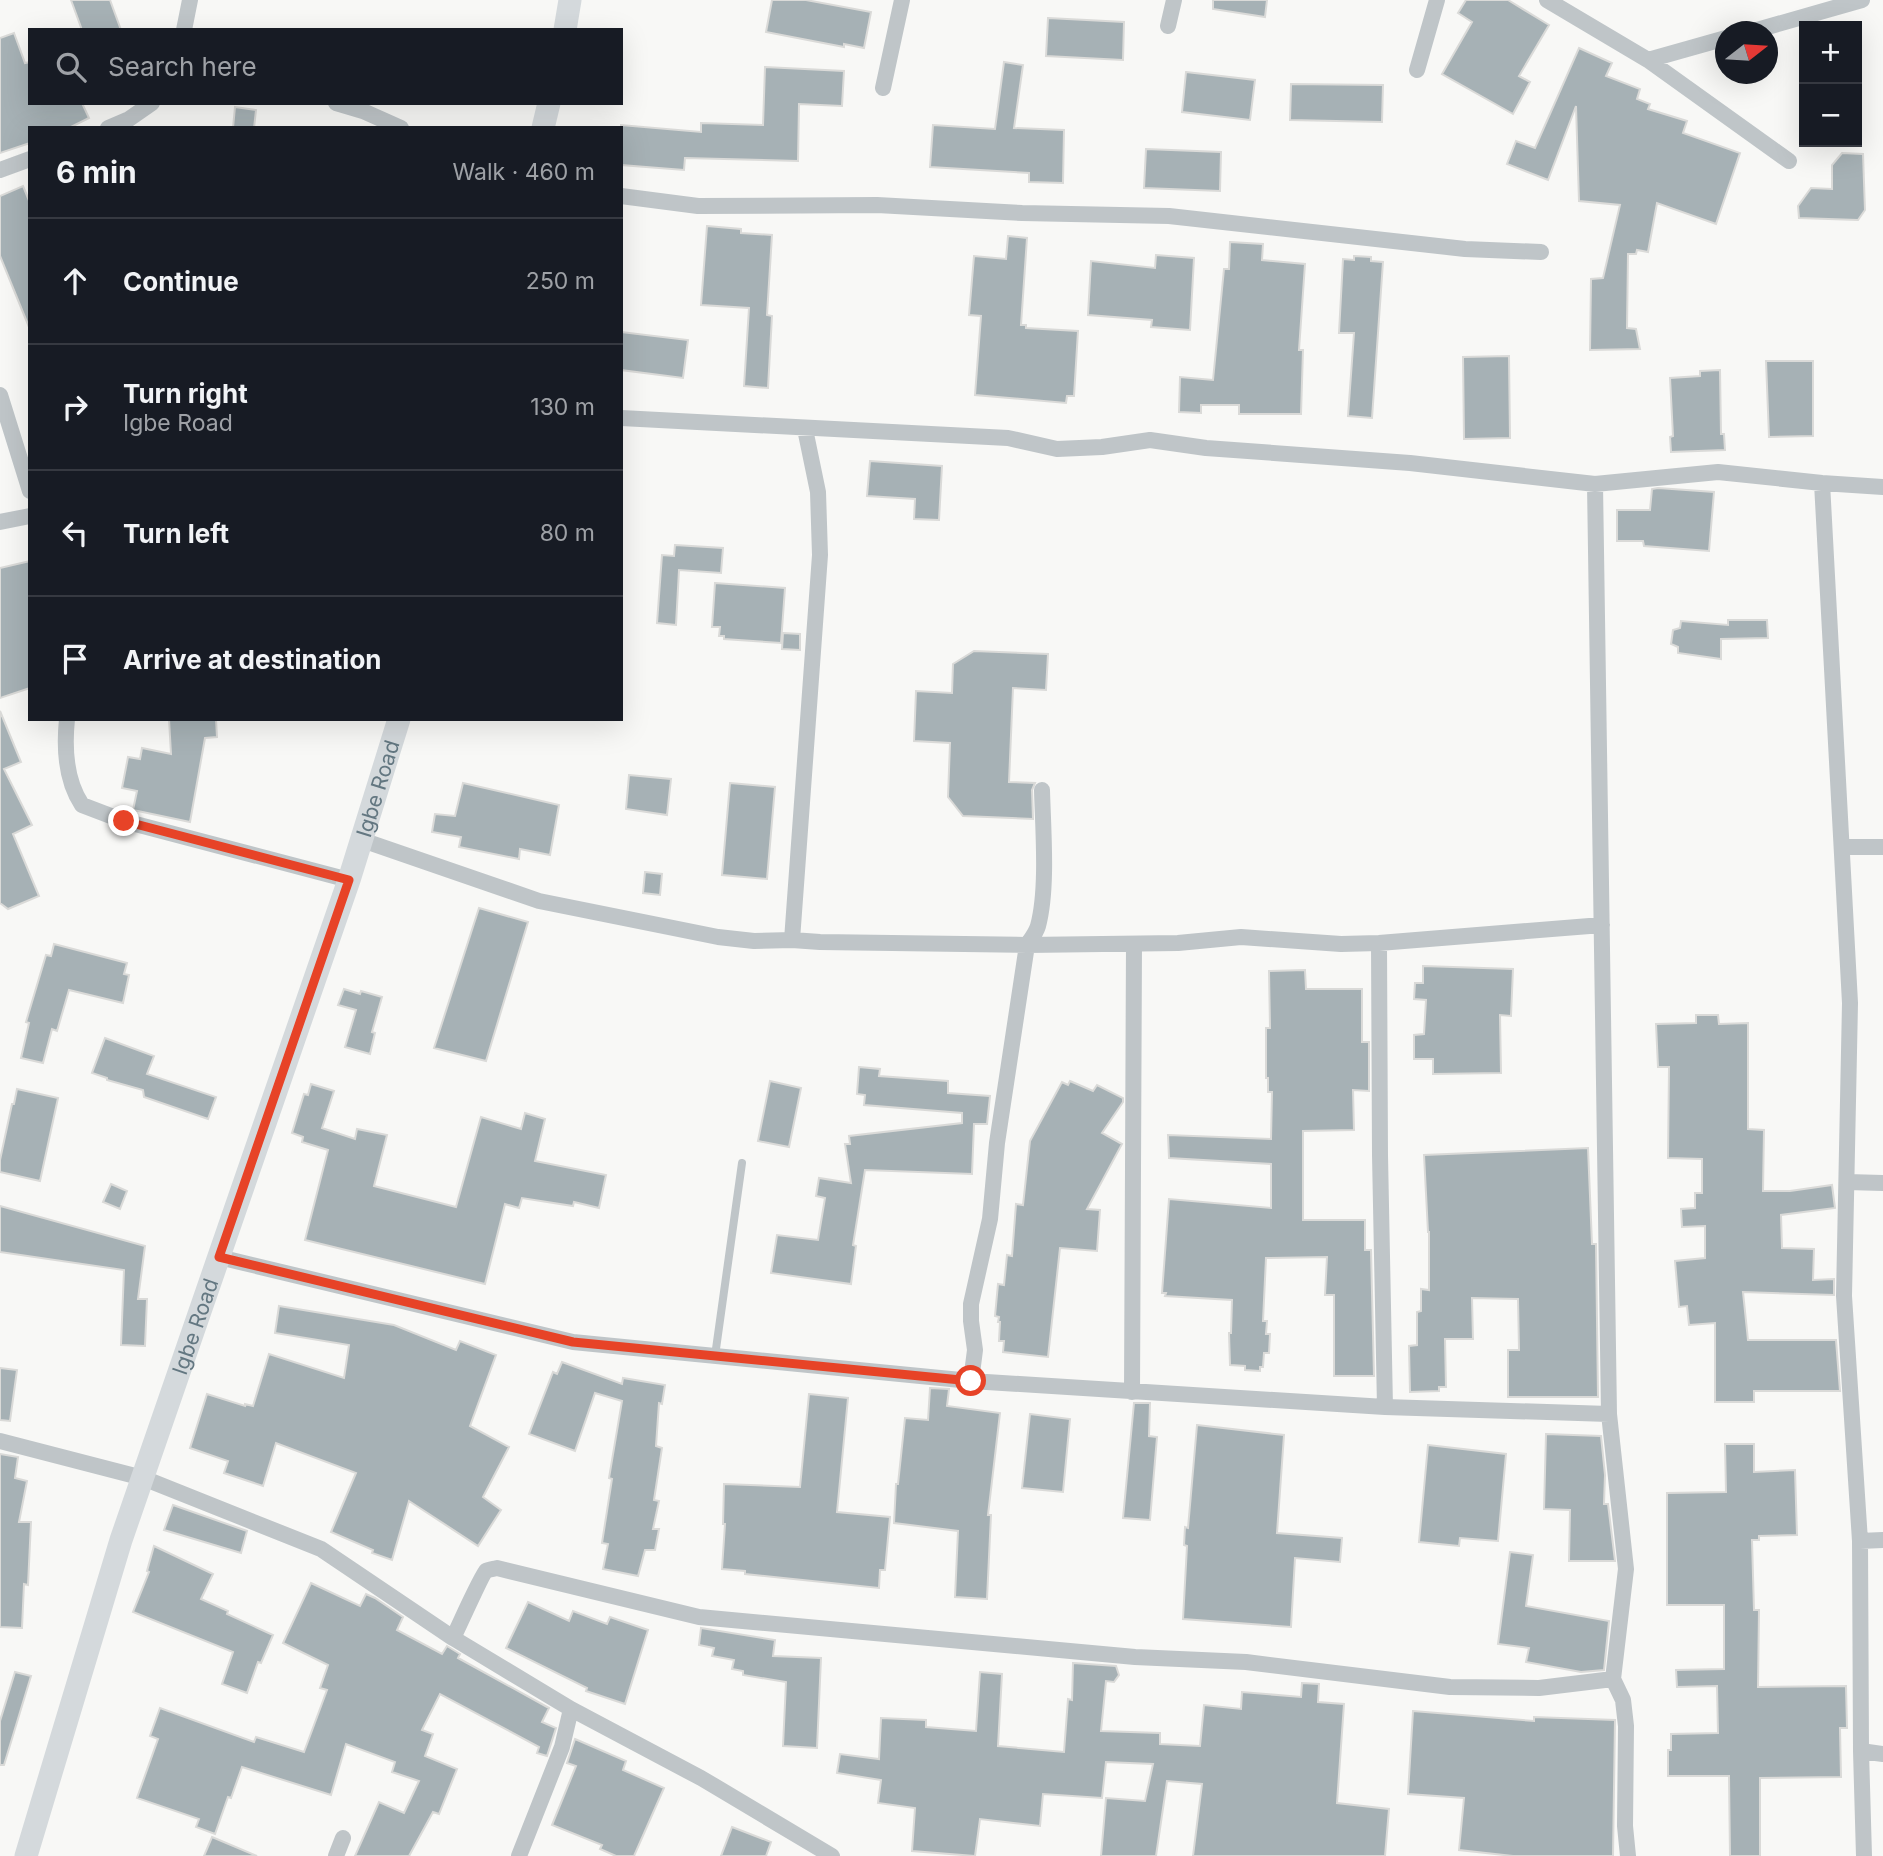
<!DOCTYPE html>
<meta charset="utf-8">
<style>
body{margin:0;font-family:Inter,sans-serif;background:#242831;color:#f1f3f6}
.controls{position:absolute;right:21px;top:21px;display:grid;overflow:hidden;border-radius:0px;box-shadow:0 7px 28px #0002}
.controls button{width:63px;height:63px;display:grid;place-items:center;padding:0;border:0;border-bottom:2px solid #363941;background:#171b24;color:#f1f3f6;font:35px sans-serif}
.compass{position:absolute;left:1715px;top:21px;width:63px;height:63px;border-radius:50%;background:#171b24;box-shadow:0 7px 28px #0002;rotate:73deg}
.stop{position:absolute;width:21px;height:21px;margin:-16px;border:5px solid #e74327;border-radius:50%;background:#fff}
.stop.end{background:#e74327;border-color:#fff;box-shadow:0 2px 7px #0008}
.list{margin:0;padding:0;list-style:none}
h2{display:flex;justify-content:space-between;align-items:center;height:91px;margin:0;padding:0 28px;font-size:30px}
h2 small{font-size:23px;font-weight:400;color:#9ea1a6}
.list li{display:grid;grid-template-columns:46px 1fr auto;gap:21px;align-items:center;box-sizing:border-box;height:126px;padding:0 28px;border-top:2px solid #363941}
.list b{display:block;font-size:26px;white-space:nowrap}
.list p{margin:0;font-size:23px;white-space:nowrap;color:#9ea1a6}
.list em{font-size:23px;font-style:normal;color:#9ea1a6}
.icon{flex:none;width:38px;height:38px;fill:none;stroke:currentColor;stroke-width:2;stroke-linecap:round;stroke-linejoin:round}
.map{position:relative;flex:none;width:1883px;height:1856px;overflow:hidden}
.search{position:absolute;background:#171b24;box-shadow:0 7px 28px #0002;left:28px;top:28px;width:595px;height:77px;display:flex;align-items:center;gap:18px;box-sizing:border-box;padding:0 24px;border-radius:0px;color:#9ea1a6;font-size:26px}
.panel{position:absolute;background:#171b24;box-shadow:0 7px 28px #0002;left:28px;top:126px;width:595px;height:595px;border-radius:0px}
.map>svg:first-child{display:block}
</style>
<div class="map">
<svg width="1883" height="1856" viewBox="0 0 1883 1856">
<rect width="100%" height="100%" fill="#f8f8f6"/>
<path fill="#a6b1b5" stroke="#dadad8" stroke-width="2" d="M71 0H110L121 30H82Z
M772 0H806L871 12 864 48 844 44V47L766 32Z
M1213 0H1267L1265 17 1213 9Z
M1466 0H1508L1549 25 1519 76 1530 82 1513 114 1442 74 1472 22 1458 13Z
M1048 18 1124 22 1123 60 1046 56Z
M14 33 25 63 30 62V103H82L89 118 69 128H30V143L0 153V38Z
M1579 48 1612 63 1606 76 1640 89 1637 99 1650 104 1648 109 1687 121 1683 133 1740 153 1716 224 1657 203 1648 252 1637 250 1636 254H1628L1627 328 1636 329 1640 349 1590 350 1591 279 1603 278 1620 205 1579 201 1576 106 1548 180 1507 164 1516 141 1535 148Z
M1004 62 1023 65 1014 128 1064 130 1063 183 1029 182V173L930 167 933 125 995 129Z
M765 67 844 71 842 106 799 104 798 161 685 158 684 170 621 165V125L701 132V123L763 125Z
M1186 72 1255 80 1250 120 1182 112Z
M1291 84 1383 85 1382 122 1290 120Z
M235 107 256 110 254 128H233Z
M1146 149 1221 152 1220 191 1144 188Z
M1842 153 1863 154 1865 210 1858 220 1799 218 1798 206 1811 188 1832 189V165Z
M23 186 30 203 29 327 0 256V196Z
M707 226 741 229V233L772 235 767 315 772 316 768 388 744 386 749 308 701 305Z
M1008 236 1027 238 1021 325H1026V328L1078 331 1074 396H1067L1066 403 975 395 981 316 969 315 974 256 1006 259Z
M1230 242 1263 244 1262 260 1305 264 1299 350H1303L1301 414H1239V405H1201V413L1179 412 1180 377 1213 380 1224 269H1229Z
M1156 255 1194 258 1190 330 1151 327 1152 320 1088 315 1091 261 1155 268Z
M1354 256 1371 257V261L1383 262 1372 418 1348 416 1354 333H1339L1343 259 1354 260Z
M621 332 688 340 683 378 621 370Z
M1509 356 1510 438 1464 439 1463 357Z
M1766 361H1813V436L1769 437Z
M1720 370 1721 434H1724L1725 450 1671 452 1670 437 1673 436 1670 378 1700 376V371Z
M870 461 942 466 939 520 914 519 915 499 867 496Z
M1658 488 1714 492 1709 551 1644 546 1643 541H1617V510H1650L1652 489Z
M675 545 723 548 721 573 679 570 676 625 657 623 662 555 674 556Z
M30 561V688L0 698V568Z
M715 583 785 588 781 643 724 639V636H719L720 627H712Z
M1728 620H1767L1768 638 1721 639V659L1678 653V647L1671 644 1673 630 1680 628 1681 621 1728 625Z
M783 633 800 634V650L782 649Z
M974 651 1048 654 1046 690 1013 688 1009 782 1035 783 1032 790 1033 819 963 816 948 797 950 743 914 741 916 691 952 693 953 664Z
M0 711 21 762 4 769 32 825 13 834 39 896 8 909 0 903Z
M169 719H216L217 737 205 738 190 822 133 810 137 791 122 788 128 757 140 759 142 748 171 754Z
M629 775 671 779 667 815 626 809Z
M463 783 559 805 550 855 520 849 519 859 459 847 461 837 432 832 435 814 455 816Z
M730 783 775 787 767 879 722 875Z
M645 872 662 874 660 895 643 893Z
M479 908 528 922 486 1061 434 1048Z
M54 944 127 963 124 974 129 975 123 1003 69 990 57 1031 52 1029 43 1063 21 1058 29 1023 26 1022 46 955 51 956Z
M1423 966 1513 969 1511 1016 1500 1015 1501 1073 1433 1074V1059H1414V1035L1424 1034 1426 1000 1414 999 1415 983H1423Z
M1305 970 1306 989H1362V1042H1369V1091L1353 1090 1354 1130 1303 1131V1220H1365V1250H1371L1374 1376H1334V1295H1325L1327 1257 1266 1258 1263 1321H1267L1266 1334H1270L1269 1353H1264L1263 1367H1260V1371L1245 1370V1366L1230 1365 1229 1333H1231L1232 1300 1165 1296 1166 1293H1162L1169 1199 1271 1208V1164L1169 1158 1168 1135 1271 1139 1272 1092H1268V1078H1266V1028H1270L1269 971Z
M344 989 360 994 361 991 382 997 372 1032 375 1033 370 1054 345 1047 356 1010 338 1005Z
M1696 1015H1718L1719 1024 1748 1023V1129L1764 1130 1763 1191H1790L1832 1185 1835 1208 1781 1215 1782 1248 1814 1249 1813 1280 1834 1279V1295L1743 1292 1748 1340H1836L1840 1391H1754V1402H1715V1323L1689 1325 1687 1306 1679 1307 1675 1261 1705 1258V1226L1682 1227 1681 1209 1695 1208V1193H1702V1159L1668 1158 1669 1067H1658L1656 1024 1696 1023Z
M105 1038 154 1056 147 1074 216 1097 208 1119 144 1097 143 1090 107 1080V1078L92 1073Z
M859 1067 880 1069 879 1076 948 1081V1093L990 1096 987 1124H974L972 1174 865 1170 853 1245 856 1246 851 1284 771 1273 777 1235 818 1240 825 1198 816 1196 819 1178 851 1183 845 1144H850L849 1136 962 1123V1113L864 1105 865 1095 857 1094Z
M770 1081 801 1088 789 1147 758 1141Z
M1070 1081 1093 1091 1097 1085 1123 1098V1102L1102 1133 1122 1144 1087 1209 1100 1210 1097 1251 1060 1248 1048 1357 1003 1352 1004 1341H999L1000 1322H998L999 1317 995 1316 998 1284 1004 1285 1007 1255 1012 1256 1016 1204 1023 1205 1030 1141 1062 1082 1068 1085Z
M311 1084 334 1091 322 1128 355 1139 357 1129 387 1135 374 1186 456 1207 481 1117 521 1129 525 1113 545 1119 535 1161 606 1175 599 1208 574 1202 573 1206 522 1198 519 1208 505 1204 485 1284 305 1240 328 1150 302 1142 303 1137 292 1133 304 1094 308 1095Z
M17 1089 58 1098 40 1181 0 1172V1160L12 1104H14Z
M1588 1148 1592 1244H1596L1598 1397H1508V1350H1519L1518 1299 1472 1298 1473 1339H1445L1446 1387H1439V1391L1410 1392 1409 1346 1417 1345V1312L1421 1311V1289L1429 1290V1232H1428L1424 1155Z
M111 1184 127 1191 120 1209 103 1202Z
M0 1206 145 1246 138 1299H147L145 1346 121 1345 124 1270 0 1252Z
M279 1306 394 1325 456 1350 460 1341 496 1355 470 1426 509 1447 483 1497 501 1510 478 1546 409 1501 392 1560 372 1553 373 1550 331 1532 356 1473 276 1443 263 1486 224 1473 228 1461 190 1448 207 1394 245 1406V1404L253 1406 269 1354 344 1378 349 1345 275 1333Z
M562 1362 622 1384 623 1378 665 1385 662 1404 659 1403 656 1446 662 1448 654 1500 659 1501 653 1529H659L655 1550H645L638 1576 603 1569 608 1544 602 1543 612 1479 609 1478 622 1401 595 1393 575 1451 529 1434 553 1372 557 1374Z
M0 1368 17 1370 10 1421 0 1420Z
M930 1388 949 1389 947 1406 1000 1413 988 1515H991L987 1599 955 1597 958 1531 894 1523 896 1484H898L905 1418 928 1420Z
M809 1394 848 1398 837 1512 890 1517 885 1570H880L879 1588 745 1574V1571L722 1569 725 1524H723L724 1484 800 1487Z
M1134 1403H1150L1149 1436 1157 1437 1150 1520 1123 1518Z
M1030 1414 1070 1419 1063 1492 1022 1488Z
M1197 1425 1284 1435 1277 1533 1342 1538 1340 1562 1295 1558 1291 1627 1183 1619 1187 1546 1184 1545 1185 1527 1188 1528Z
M1546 1434 1601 1436 1605 1475 1604 1504H1608L1615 1561H1569L1570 1510 1544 1509Z
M1725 1444H1754V1472L1795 1470 1797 1535 1759 1536V1540H1752L1754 1610H1759L1758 1687 1846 1686 1847 1728H1840L1841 1777 1760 1778V1856H1730L1729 1776H1668V1750H1671V1734L1718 1733 1717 1686 1677 1687 1676 1670 1724 1669V1605H1667V1493L1726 1492Z
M1428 1445 1506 1454 1498 1541 1460 1538 1459 1546 1419 1542Z
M0 1454 18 1457 15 1478 27 1481 19 1522H31L28 1585 24 1584 22 1628 0 1627Z
M173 1505 247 1531 241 1553 164 1530Z
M154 1546 213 1574 201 1599 228 1611 227 1614 273 1635 261 1663 258 1662 247 1693 222 1684 233 1652 133 1612 149 1572 147 1571Z
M1510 1552 1533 1555 1526 1606 1609 1621 1604 1670 1581 1672 1526 1662 1529 1648 1498 1644Z
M311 1583 360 1606 366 1594 375 1598 403 1617 397 1630 442 1654 447 1646 460 1654 458 1658 549 1708 542 1722 556 1728 547 1756 537 1753 539 1747 440 1694 422 1730 433 1734 425 1756 457 1769 439 1814 433 1812 409 1856H355L379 1802 404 1813 419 1781 392 1772 395 1762 346 1744 331 1795 242 1767 231 1798 228 1797 215 1834 196 1827 199 1819 137 1798 158 1739 150 1736 160 1708 254 1742 256 1737 304 1752 327 1690 320 1688 328 1665 283 1643Z
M528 1602 569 1621 573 1611 607 1624 610 1617 648 1630 625 1704 586 1691 587 1688 506 1648Z
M701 1628 775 1640 773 1656 821 1658 817 1748 783 1746 786 1682 743 1675V1671L732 1669 734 1660 712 1656 714 1648 699 1645Z
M1073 1663 1116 1666 1119 1675 1114 1682 1106 1681 1101 1731 1160 1733V1744L1200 1746 1204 1705 1241 1709 1242 1692 1301 1697 1302 1683 1319 1684 1318 1702 1344 1704 1337 1803 1389 1809 1385 1856H1193L1202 1784 1167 1781 1156 1856H1101L1106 1798 1145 1801 1153 1764 1106 1762 1102 1798 1043 1794 1040 1826 980 1819 975 1856 912 1851 915 1808 878 1803 881 1780 837 1773 840 1754 879 1759 881 1718 926 1720V1727L976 1731 980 1672 1002 1674 998 1746 1064 1752 1068 1699 1072 1700Z
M15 1672 31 1676 4 1765H0V1721Z
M1413 1711 1534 1721V1717L1615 1720 1613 1856H1513L1459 1850 1464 1798 1408 1794Z
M575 1739 626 1761 623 1770 664 1788 634 1856H616L600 1849 602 1845 552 1825 576 1766 567 1763Z
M732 1827 771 1842 766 1856H721Z
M212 1837 257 1856H204Z"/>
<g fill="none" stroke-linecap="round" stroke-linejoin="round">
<path stroke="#bfc5c8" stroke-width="8" d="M715 1356 742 1163"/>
<path stroke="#bfc5c8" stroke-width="16" d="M1547 0 1648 60 1789 161
M1168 26 1174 0
M184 30 190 0
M1750 32 1862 0
M1648 60 1726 38
M1417 70 1437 0
M883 88 902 0
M336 103 363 111 401 128
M108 128 129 119 152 103
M0 170 30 159
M621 196 698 206 877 205 1022 213 1169 216 1465 249 1541 252
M0 395 30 491
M621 418 1008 438 1057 449 1102 447 1150 440 1206 448 1410 463 1595 484 1718 472 1822 483 1883 487
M1822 483 1850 1003 1844 1296 1860 1541 1861 1751 1864 1856
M1595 484 1609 1414 1626 1569 1613 1679 1623 1700 1626 1726 1625 1826 1628 1856
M0 522 30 516
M67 719C64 748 66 781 82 805L124 821 349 880
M362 840 539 901 718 937 754 941 792 940 820 942 1027 945 1178 943 1241 937 1341 944 1379 943 1602 925
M1843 847H1883
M792 940 820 555 818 492 805 429
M1379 943 1380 1155 1385 1407
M1847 1182 1883 1183
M219 1257 573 1342 971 1381 1385 1407 1609 1414
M971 1381 975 1350 971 1321V1304L990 1219 997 1143 1027 945C1031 939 1036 933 1038 926 1048 889 1043 829 1042 790
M1132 1392 1134 944
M0 1441 143 1478 321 1549 453 1638 571 1709 701 1778 832 1856
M1860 1541 1883 1540
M453 1638C458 1628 482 1574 486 1571 489 1569 494 1569 497 1568L699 1617 1135 1657 1246 1662 1450 1687 1539 1688 1613 1679
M1861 1751 1883 1754
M336 1856 343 1838
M519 1856 562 1747 571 1709"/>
<g stroke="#d4d9dc" stroke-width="23">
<path d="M565 30 570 0"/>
<path d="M543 128 549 103"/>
<path id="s1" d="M26 1856 121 1540 349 880 399 719"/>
</g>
</g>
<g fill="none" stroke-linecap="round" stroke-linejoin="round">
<path stroke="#e74327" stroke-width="9" d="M124 821 349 880 219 1257 573 1342 971 1381"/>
</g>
<g text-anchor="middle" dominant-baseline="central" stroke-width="7" stroke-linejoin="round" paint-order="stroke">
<g font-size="21" fill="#637781" stroke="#fff">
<text stroke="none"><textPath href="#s1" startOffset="1124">Igbe Road</textPath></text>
<text stroke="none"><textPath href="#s1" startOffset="556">Igbe Road</textPath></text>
</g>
</g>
</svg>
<div class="controls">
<button>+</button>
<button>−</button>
</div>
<svg class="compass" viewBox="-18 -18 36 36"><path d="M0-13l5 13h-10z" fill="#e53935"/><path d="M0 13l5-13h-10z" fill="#9ea1a6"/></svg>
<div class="stop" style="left:971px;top:1381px"></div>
<div class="stop end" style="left:124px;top:821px"></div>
<div class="search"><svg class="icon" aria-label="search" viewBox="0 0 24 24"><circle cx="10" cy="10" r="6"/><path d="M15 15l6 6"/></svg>Search here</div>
<section class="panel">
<h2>6 min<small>Walk · 460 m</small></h2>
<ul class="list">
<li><svg class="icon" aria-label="ahead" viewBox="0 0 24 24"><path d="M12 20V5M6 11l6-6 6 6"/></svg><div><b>Continue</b></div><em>250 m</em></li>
<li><svg class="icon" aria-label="right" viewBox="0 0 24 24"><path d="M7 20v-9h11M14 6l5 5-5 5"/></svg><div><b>Turn right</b><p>Igbe Road</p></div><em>130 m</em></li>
<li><svg class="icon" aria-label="left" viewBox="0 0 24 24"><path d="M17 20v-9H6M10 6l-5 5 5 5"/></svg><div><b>Turn left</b></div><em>80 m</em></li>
<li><svg class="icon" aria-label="arrive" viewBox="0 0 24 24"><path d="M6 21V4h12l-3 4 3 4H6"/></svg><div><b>Arrive at destination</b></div></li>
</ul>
</section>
</div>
